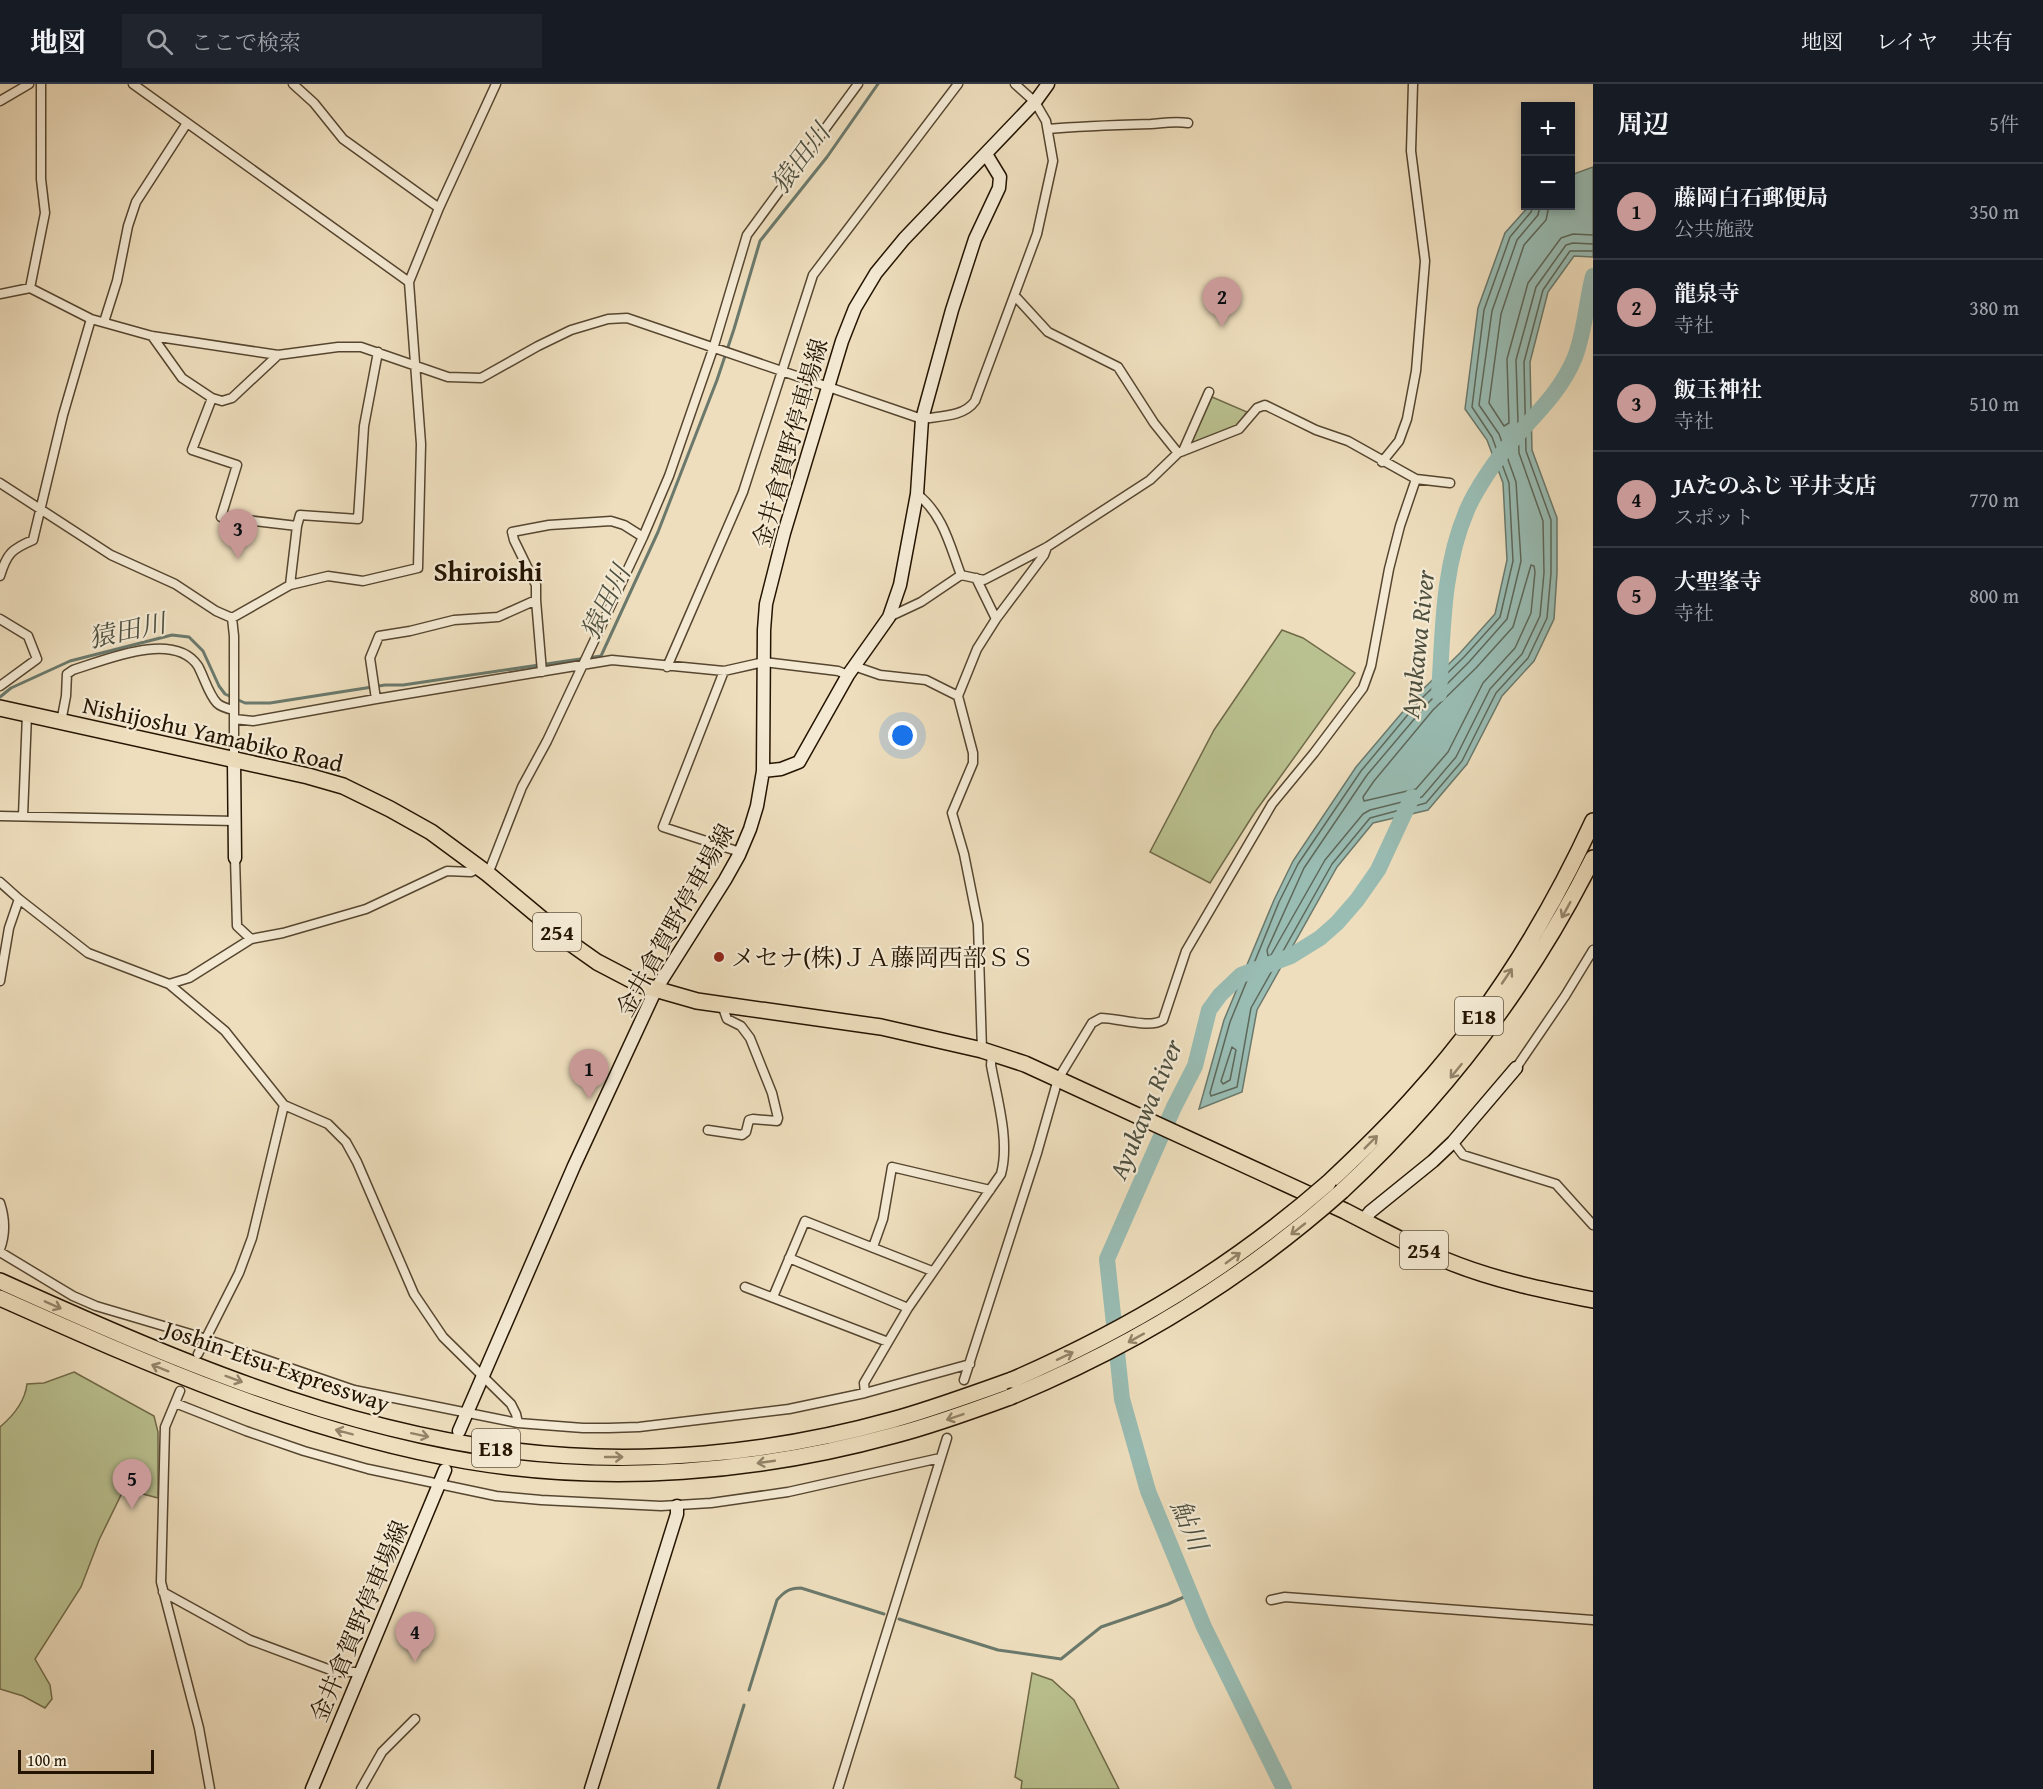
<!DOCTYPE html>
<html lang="ja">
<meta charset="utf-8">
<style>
body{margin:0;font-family:"Gentium Book Plus","Noto Serif JP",serif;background:#20242c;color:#f1f3f6}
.controls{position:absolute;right:18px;top:18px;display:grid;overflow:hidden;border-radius:0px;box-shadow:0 3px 9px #0003}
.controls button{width:54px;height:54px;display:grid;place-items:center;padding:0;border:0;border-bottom:2px solid #363941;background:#171b24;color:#f1f3f6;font:30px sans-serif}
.scale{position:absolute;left:18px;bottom:15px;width:136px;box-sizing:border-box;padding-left:6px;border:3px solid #241401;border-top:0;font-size:16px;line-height:21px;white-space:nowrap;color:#241401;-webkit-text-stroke:4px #f4ead4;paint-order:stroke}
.you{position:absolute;left:903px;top:652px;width:21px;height:21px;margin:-15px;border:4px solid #fff;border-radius:50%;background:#1a73e8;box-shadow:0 0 0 9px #1a73e833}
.badge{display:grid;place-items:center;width:39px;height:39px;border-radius:50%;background:#c59692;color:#111;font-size:20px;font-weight:700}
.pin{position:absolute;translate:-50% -50px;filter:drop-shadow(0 2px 3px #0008)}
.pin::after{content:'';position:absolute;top:32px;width:21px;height:18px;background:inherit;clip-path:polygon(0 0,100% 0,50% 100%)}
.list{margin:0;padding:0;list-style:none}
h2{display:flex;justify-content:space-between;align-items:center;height:78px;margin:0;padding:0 24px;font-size:26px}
h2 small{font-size:20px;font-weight:400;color:#9ea1a6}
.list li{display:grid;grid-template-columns:39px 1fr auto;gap:18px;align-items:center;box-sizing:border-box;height:96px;padding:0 24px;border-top:2px solid #363941}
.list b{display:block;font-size:22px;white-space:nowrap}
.list p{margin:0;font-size:20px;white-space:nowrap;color:#9ea1a6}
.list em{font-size:20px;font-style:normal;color:#9ea1a6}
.icon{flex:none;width:33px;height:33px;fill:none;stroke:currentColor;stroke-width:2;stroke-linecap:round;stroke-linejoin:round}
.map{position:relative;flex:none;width:1593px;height:1705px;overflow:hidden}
header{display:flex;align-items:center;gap:36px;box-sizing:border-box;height:84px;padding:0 30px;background:#171b24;border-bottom:2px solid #363941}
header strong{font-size:28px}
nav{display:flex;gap:33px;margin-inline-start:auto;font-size:21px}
.search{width:420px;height:54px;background:#20242c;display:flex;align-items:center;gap:15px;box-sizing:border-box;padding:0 21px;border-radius:0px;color:#9ea1a6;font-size:22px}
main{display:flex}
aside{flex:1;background:#171b24}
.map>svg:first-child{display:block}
</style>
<header>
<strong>地図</strong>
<div class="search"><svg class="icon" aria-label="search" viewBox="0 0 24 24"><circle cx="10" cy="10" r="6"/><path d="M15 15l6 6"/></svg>ここで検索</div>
<nav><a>地図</a><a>レイヤ</a><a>共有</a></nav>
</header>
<main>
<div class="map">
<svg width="1593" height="1705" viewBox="0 0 1593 1705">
<rect width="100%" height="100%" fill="#eedebd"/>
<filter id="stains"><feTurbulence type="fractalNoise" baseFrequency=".00333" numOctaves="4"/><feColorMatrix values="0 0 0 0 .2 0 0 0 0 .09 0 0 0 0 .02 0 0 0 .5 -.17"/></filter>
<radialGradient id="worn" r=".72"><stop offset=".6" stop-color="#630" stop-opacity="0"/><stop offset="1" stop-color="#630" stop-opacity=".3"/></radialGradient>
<path fill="#bac190" stroke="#6f6a48" stroke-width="1.5" d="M1212 313 1247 328 1235 344 1191 362 1190 360Z
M1282 546 1303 554 1355 589 1255 728 1210 799 1150 768 1214 646Z
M74 1288 154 1332 158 1348V1414L124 1405 99 1456 81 1503 35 1575 50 1601 52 1615 45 1624 23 1612 0 1605V1343C13 1332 25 1317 27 1300L44 1299Z
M1032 1589 1052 1596 1074 1616 1119 1705H1021L1022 1697 1015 1693Z"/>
<path fill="#99bcb3" stroke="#6a796c" stroke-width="1.5" d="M1593 83V173L1574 172 1548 208 1530 278 1532 366 1557 434V489L1554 535 1534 577 1502 612 1467 680 1428 726 1373 739 1337 783 1257 926 1242 1008 1199 1025 1224 936 1274 816 1293 777 1356 683 1417 611 1460 569 1495 530 1507 476 1503 399 1487 356 1465 325 1478 224 1505 149 1529 122H1570L1571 91Z"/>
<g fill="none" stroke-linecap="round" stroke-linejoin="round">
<path stroke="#5e685a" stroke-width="1.5" d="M1533 122 1531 128 1510 153 1484 226 1472 323 1492 353 1509 399 1513 477 1500 533 1464 573 1421 615 1361 687 1298 780 1279 818 1230 938 1210 1009 1211 1012 1237 1003 1251 924 1332 780 1370 734 1426 719 1462 677 1496 609 1528 574 1547 534 1551 489V436L1526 367 1524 278 1543 206 1570 167H1593
M1540 122 1538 131 1517 156 1492 227 1479 321 1499 350 1516 398 1521 477 1507 535 1469 578 1427 620 1367 691 1304 784 1267 866 1268 872 1271 871 1325 776 1363 730 1370 726 1422 713 1456 673 1490 605 1522 570 1540 532 1544 489 1543 437 1519 369 1516 276 1536 203 1566 161 1573 159 1593 160
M1549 122 1546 136 1524 161 1501 230 1489 319 1504 342 1509 339 1507 275 1528 199 1561 154 1573 150 1593 151
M1531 481 1534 482 1535 488 1531 529 1515 564 1483 599 1448 668 1416 705 1364 717 1363 713 1374 697 1433 626 1476 584 1513 543Z
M1232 963 1236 966 1230 996 1223 1000 1221 997Z"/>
<path stroke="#6a796c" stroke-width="3" d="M0 613 11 604 70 577 172 551 189 553 203 567 219 602 225 610 245 619H270L385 601H403L601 572 658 448 717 296 734 245 760 157 827 73 878 0
M899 1535 998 1566 1061 1575 1101 1543 1168 1520 1191 1510
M749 1606 777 1516C784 1508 789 1504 801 1504L884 1530
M718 1705 744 1621"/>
<path stroke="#99bcb3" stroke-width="16" d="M1439 610C1443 548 1442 484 1467 426 1476 405 1497 374 1512 357 1535 331 1562 306 1575 273 1585 247 1586 219 1593 192
M1284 1705 1204 1543 1148 1407 1122 1315 1107 1175 1174 1023 1195 982 1209 926 1220 911 1241 891 1291 872 1320 854 1337 839 1357 816 1378 786 1412 713"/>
<defs>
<path id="street" d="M133 0 409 198
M293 0 314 19 343 55 439 124
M0 17 29 0
M1048 45C1082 42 1116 41 1151 40 1164 39 1174 37 1188 39
M30 204 45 129 41 95V0
M0 210 30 204 91 235 152 252 278 271 338 263H361L448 293 481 294 538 262 571 246 608 235 627 234 922 335C940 332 964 333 975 317L1037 150 1053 77 1046 37 1035 18 1015 0
M1015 212 1048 248 1118 283 1154 339 1178 369
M104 238 117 197 128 142 136 118 187 39
M152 252 182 294 212 314 222 317 232 314 278 271
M212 314 192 366 237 381 221 433 297 442 290 501
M1183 367 1209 308
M1382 378 1399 357 1407 335 1416 287 1425 177 1411 67 1413 0
M0 399 111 471 175 500 216 527 232 534
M917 410C943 430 950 462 961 491
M297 442 300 431 358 435 364 342 378 268
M0 492C7 469 12 465 33 456L63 331 91 235
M976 494 996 535
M889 533 921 518 961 491 984 496 1047 463 1150 396 1178 369 1239 345 1257 324 1265 321 1316 346 1348 357 1416 395 1450 399
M232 534 290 501 328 492 363 497 418 484 421 360 409 198 439 124 496 0
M232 534 234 552V676
M0 535 28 552 37 575 0 602
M854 582 880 591 926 596 958 612
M667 583 743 408 813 191 958 0
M724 587 663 743 740 768
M542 588 536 516V501L514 456 512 448 549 441 611 437 624 441 643 453
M376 615 370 574 379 552 410 547 454 536 498 533 536 516
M234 635 253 637 376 615 612 576 724 587 764 578 838 587 848 591
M61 638 66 612 67 590 73 586C105 576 174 546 198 582 204 593 209 611 217 619 221 623 229 625 234 626
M0 732 235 737
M23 732 27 630
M235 774 237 842 251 855
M488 790 522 703 547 657 643 453 669 392 713 265 747 151 858 0
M0 798 19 815 88 869 169 900 225 947 284 1021 328 1040 346 1058 357 1078 414 1210 443 1253 511 1320 516 1330 518 1339
M0 897 9 844 19 815
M169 900 189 894 251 855 283 849 366 825 447 787 471 788 479 784
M982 966 978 840 964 770 952 729 973 679V669L958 612 977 565 996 535 1044 471 1047 463
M1516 984 1565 912 1593 866
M708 1046 742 1051 746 1048 749 1036 753 1035 777 1037 778 1034 772 1009 750 954 741 942 727 935 722 921
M1453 1058 1463 1071 1556 1100 1593 1141
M0 1119C5 1134 6 1149 0 1165
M873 1163 883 1135 892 1083 990 1106
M0 1168 73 1212 96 1222 194 1251 354 1306 518 1339 583 1344H609L639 1343 789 1325 865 1309 970 1280
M789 1174 908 1224
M745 1203 888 1258
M773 1213 805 1137 932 1187
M198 1270 239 1189 252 1154 284 1021
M964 1296 1037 1069 1058 995 1092 939 1101 934C1118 934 1150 945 1163 936L1186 867 1272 720 1314 669 1363 604 1371 582 1389 485 1400 442 1416 395
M180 1307 165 1343 161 1498 199 1644 210 1705
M865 1309 864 1299 908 1224 1001 1090C1010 1057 997 1014 991 981L992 970
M175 1319 246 1347 304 1367 368 1385 496 1412 541 1416 661 1422 711 1419 788 1408 940 1374
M163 1508 250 1556 336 1588H361
M1271 1516 1285 1513 1593 1536
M361 1705 382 1668 415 1635
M838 1705 947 1354"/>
<path id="secondary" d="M234 676 235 774
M763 687 781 685 799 678 848 591 889 533 900 501 917 410 922 335 952 226 975 155 999 104 1000 93 986 70
M1363 1137 1370 1128 1433 1077 1453 1058 1516 984
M459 1347 574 1082 656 905 725 796 739 771 750 745 757 722 763 687 764 546 766 520 784 449 842 257 855 224 876 189 904 155 1035 18 1048 0
M312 1705 445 1386
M591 1705 677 1430V1422"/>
<path id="highway" d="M0 624 308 692 343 702 390 725 431 748 488 790 573 861 597 878 641 901 697 917 881 943 982 966 1025 980 1345 1127C1378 1144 1411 1162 1445 1176 1493 1196 1543 1206 1593 1216
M1328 1099C1359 1070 1390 1040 1418 1008 1490 928 1548 835 1593 737
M1342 1107C1445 1011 1530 900 1593 774
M0 1197C164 1271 334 1346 515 1367 640 1382 770 1370 892 1336 932 1325 972 1310 1012 1296
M0 1214C150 1281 303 1349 467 1377 609 1401 757 1389 895 1351 934 1341 972 1327 1010 1313"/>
</defs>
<use href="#street" stroke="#564630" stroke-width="11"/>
<use href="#secondary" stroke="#241401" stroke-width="15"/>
<use href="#highway" stroke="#241401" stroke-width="18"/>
<use href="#street" stroke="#f4ead4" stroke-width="8"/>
<use href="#secondary" stroke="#f4ead4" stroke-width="12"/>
<use href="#highway" stroke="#eedebd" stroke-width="15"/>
<defs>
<path id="highway-bridge" d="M1012 1296C1129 1245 1232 1183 1328 1099
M1010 1313C1134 1262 1242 1196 1342 1107"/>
</defs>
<use href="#highway-bridge" stroke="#241401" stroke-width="18" stroke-linecap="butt"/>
<use href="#highway-bridge" stroke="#eedebd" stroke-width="15"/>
</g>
<defs><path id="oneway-shaft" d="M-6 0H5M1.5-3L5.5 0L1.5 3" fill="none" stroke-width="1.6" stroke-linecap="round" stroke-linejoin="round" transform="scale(1.5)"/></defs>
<g stroke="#938368">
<use href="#oneway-shaft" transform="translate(1566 826) rotate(119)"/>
<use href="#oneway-shaft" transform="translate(1507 892) rotate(-56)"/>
<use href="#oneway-shaft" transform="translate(1456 987) rotate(129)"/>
<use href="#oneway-shaft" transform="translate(1371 1058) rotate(-45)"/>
<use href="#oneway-shaft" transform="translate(1298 1145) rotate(142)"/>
<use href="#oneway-shaft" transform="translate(1233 1174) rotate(-36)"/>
<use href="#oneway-shaft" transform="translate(53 1221) rotate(24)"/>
<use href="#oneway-shaft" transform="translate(1136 1254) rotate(151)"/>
<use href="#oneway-shaft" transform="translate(1065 1272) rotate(-25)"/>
<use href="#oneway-shaft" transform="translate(160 1284) rotate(-158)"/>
<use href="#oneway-shaft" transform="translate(234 1295) rotate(20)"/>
<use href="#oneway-shaft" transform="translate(955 1333) rotate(161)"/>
<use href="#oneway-shaft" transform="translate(344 1348) rotate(-165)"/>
<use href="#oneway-shaft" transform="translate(420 1351) rotate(12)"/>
<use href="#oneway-shaft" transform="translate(614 1373)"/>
<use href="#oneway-shaft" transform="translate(766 1378) rotate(172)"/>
</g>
<circle fill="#8f2418" stroke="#f4ead4" stroke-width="2" cx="719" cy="873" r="6"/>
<g text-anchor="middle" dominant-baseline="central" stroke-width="4.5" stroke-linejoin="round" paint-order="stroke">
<g fill="#f4ead4" stroke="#625440" stroke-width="1.5">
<rect x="533" y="829" width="48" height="38" rx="4.5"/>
<rect x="1455" y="913" width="48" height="38" rx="4.5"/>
<rect x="1400" y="1147" width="48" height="38" rx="4.5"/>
<rect x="472" y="1345" width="48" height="38" rx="4.5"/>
</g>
<g font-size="22" font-weight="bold" fill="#241401">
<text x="557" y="848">254</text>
<text x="1479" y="932">E18</text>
<text x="1424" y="1166">254</text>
<text x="496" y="1364">E18</text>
</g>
<g font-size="24" fill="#241401" stroke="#f4ead4">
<text transform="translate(790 359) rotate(-74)">金井倉賀野停車場線</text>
<text transform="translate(213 650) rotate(13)">Nishijoshu Yamabiko Road</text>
<text transform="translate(675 836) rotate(-61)">金井倉賀野停車場線</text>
<text transform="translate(277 1282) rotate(19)">Joshin-Etsu Expressway</text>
<text transform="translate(359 1537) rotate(-67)">金井倉賀野停車場線</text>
</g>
<g font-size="24" fill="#241401" stroke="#f4ead4" text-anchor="start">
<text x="731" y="873">メセナ(株)ＪＡ藤岡西部ＳＳ</text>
</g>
<g font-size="26" font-style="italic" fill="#4d4f3f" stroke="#f4ead4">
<text transform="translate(800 74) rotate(-53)">猿田川</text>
<text transform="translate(605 518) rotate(-64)">猿田川</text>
<text transform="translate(127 546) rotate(-12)">猿田川</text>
<text transform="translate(1417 560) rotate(-84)">Ayukawa River</text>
<text transform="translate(1145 1025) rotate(-67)">Ayukawa River</text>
<text transform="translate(1190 1441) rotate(67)">鮎川</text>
</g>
<g font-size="27" font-weight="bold" fill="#241401" stroke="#f4ead4">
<text x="488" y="487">Shiroishi</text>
</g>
</g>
<rect width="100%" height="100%" filter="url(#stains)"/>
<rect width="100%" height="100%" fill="url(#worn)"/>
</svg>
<div class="controls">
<button>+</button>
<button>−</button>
</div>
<div class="scale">100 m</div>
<div class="you"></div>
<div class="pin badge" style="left:589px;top:1015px">1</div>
<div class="pin badge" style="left:1222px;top:243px">2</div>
<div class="pin badge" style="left:238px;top:475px">3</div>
<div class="pin badge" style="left:415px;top:1578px">4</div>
<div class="pin badge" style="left:132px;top:1425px">5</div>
</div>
<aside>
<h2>周辺<small>5件</small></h2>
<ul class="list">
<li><span class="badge">1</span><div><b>藤岡白石郵便局</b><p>公共施設</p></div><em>350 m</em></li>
<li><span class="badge">2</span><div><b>龍泉寺</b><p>寺社</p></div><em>380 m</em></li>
<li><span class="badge">3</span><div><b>飯玉神社</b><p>寺社</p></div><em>510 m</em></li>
<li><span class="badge">4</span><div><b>JAたのふじ 平井支店</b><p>スポット</p></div><em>770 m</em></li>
<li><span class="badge">5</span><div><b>大聖峯寺</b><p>寺社</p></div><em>800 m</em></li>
</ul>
</aside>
</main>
